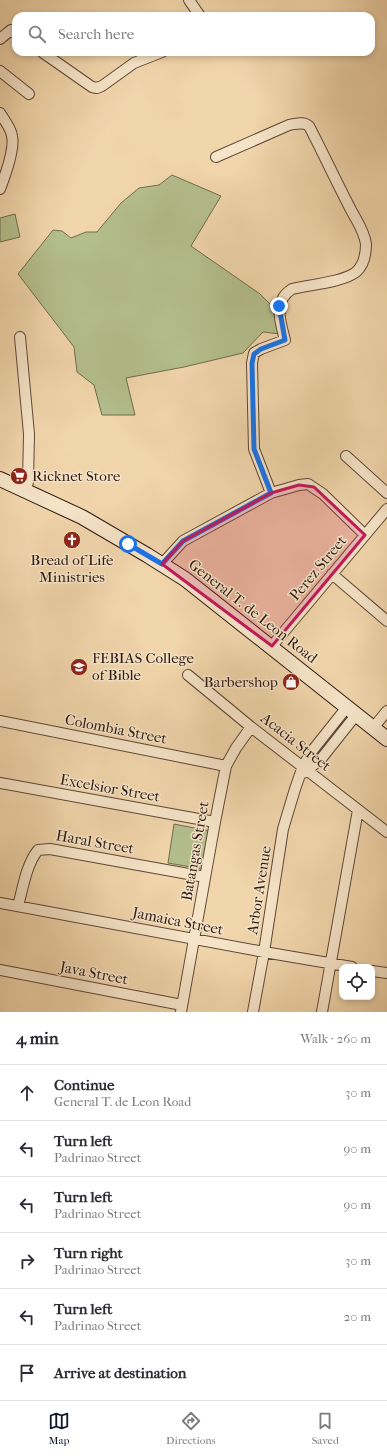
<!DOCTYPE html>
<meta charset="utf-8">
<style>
body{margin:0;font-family:"IM FELL French Canon",serif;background:#f2f2f3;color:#2b2b33}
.controls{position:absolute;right:12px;bottom:12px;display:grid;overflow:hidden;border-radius:8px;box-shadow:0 2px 6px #0003}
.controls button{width:36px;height:36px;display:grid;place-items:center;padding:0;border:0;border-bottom:1px solid #e1e1e2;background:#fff;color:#2b2b33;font:20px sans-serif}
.stop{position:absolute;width:12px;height:12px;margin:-9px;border:3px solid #1a73e8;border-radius:50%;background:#fff}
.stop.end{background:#1a73e8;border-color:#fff;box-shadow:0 1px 4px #0008}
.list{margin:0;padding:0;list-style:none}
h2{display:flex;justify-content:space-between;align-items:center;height:52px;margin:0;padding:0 16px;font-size:17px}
h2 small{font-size:13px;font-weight:400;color:#7c7c81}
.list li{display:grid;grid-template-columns:26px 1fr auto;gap:12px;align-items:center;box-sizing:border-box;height:56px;padding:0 16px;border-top:1px solid #e1e1e2}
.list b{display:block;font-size:15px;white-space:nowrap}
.list p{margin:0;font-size:13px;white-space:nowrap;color:#7c7c81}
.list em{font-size:13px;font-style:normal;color:#7c7c81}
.icon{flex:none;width:22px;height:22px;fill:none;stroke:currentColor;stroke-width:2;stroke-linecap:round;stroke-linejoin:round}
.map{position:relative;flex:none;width:387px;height:1012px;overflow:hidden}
.search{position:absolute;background:#fff;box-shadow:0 2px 6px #0003;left:12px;right:12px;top:12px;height:44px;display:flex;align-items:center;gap:10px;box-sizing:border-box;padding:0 14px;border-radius:12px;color:#7c7c81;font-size:15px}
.sheet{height:388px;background:#fff}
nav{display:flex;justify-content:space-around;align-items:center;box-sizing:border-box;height:56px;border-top:1px solid #e1e1e2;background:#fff;font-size:11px;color:#7c7c81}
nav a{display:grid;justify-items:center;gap:2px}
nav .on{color:#111827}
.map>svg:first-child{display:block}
</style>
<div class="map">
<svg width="387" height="1012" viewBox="0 0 387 1012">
<rect width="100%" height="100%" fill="#f1d5ab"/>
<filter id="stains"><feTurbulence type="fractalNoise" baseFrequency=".005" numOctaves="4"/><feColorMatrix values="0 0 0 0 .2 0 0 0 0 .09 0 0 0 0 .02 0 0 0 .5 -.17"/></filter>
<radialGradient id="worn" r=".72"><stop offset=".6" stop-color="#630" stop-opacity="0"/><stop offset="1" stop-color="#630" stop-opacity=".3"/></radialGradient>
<path fill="#b4be8d" stroke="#706c4f" d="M172 175 221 196 191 246 260 294 273 307 280 334 263 332 243 353 184 367 126 378 135 415H102L94 385 77 372 74 347 18 274 53 230 62 231 71 238 86 232H97L121 203 139 188 159 185Z
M15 214 20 237 0 242V218Z
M174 824 210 831 202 869 168 863Z"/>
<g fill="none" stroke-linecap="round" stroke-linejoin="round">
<defs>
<path id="street" d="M189 0 200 16
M0 39 11 30 16 33
M42 52 92 87 97 88 102 86 134 63 162 52
M0 71 29 94
M0 113C4 120 11 128 12 136 15 149 5 176 0 189
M20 337 29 434 28 482 25 492
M346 456 387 493
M271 493 299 485 308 484 323 494 365 535
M162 564 183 541 271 493 254 449 252 363 254 353 261 349 285 340C280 321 273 301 292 289 308 285 344 282 356 272 364 265 366 254 366 244 364 230 356 220 350 208 336 181 323 153 309 126 303 121 296 124 289 125L216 157
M332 574 387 621
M272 646 387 509
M188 675 251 727 387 832
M0 721 226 766
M373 728 387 711
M303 773 321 759 356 715
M0 783 215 822
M0 903 264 952 352 967
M18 906C23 888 26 865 38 850L50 849 205 877
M0 970 182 1005
M372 971 387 973
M181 1012 215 822 226 766 236 748 251 727
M253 1012 264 952 283 829 295 789 303 766 312 751 347 707
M322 1012 358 810"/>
<path id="secondary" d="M0 479 82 517 147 555 185 579 387 739"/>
</defs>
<use href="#street" stroke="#5e4838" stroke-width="12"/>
<use href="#secondary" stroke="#2d1911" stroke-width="16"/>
<use href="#street" stroke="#f6e4c8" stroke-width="10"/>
<use href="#secondary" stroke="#f6e4c8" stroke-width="14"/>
</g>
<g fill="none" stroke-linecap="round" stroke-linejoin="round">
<path stroke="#1a73e8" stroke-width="5" d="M128 544 162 564 183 541 271 493 254 449 252 363 254 354 261 349 285 340 279 306"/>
</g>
<path fill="#c2185b" fill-opacity="0.2" stroke="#c2185b" stroke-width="3" stroke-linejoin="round" d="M299 485 314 487 365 535 272 646 162 564 183 541 271 493Z"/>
<defs>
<symbol id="supermarket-disc" viewBox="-11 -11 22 22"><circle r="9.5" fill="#8f2418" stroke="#f6e4c8"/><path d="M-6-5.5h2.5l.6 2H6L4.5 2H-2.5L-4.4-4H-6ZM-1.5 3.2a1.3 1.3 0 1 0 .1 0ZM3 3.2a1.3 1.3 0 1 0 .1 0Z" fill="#fff"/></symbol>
<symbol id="church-disc" viewBox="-11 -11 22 22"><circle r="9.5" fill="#8f2418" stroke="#f6e4c8"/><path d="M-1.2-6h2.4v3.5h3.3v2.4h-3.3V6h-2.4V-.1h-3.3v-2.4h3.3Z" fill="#fff"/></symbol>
<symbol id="university-disc" viewBox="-11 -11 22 22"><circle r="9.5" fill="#8f2418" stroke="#f6e4c8"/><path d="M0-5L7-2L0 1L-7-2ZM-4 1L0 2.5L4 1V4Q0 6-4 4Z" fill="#fff"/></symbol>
<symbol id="shop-disc" viewBox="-11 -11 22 22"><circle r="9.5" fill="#8f2418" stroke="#f6e4c8"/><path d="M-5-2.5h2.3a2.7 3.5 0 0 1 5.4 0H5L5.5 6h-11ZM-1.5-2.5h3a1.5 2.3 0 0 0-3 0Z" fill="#fff"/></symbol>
</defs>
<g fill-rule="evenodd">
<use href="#supermarket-disc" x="9" y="466" width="20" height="20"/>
<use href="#church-disc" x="62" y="530" width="20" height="20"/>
<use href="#university-disc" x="69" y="657" width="20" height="20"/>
<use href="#shop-disc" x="281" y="672" width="20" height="20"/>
</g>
<g text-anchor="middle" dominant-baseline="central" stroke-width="3" stroke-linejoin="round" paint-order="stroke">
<g font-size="15" fill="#2d1911" stroke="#f6e4c8" text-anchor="start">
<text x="32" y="476">Ricknet Store</text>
<text x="72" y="560" text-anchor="middle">Bread of Life<tspan x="72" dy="17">Ministries</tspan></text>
<text x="92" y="658">FEBIAS College<tspan x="92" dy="17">of Bible</tspan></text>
<text x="278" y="682" text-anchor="end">Barbershop</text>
</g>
<g font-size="15" fill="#2d1911" stroke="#f6e4c8">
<text transform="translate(318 568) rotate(-50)">Perez Street</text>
<text transform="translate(253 611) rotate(38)">General T. de Leon Road</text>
<text transform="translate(116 729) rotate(11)">Colombia Street</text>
<text transform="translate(296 742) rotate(38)">Acacia Street</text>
<text transform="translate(110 788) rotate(10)">Excelsior Street</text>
<text transform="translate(95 842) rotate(10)">Haral Street</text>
<text transform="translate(195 851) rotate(-80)">Batangas Street</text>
<text transform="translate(259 890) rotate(-81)">Arbor Avenue</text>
<text transform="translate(178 921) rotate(11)">Jamaica Street</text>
<text transform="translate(94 973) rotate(11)">Java Street</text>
</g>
</g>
<rect width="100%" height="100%" filter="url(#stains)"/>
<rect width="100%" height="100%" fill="url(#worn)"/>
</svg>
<div class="controls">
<button><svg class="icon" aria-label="locate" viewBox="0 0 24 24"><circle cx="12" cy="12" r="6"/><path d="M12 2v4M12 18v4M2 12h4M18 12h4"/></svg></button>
</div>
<div class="stop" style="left:128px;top:544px"></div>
<div class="stop end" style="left:279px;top:306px"></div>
<div class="search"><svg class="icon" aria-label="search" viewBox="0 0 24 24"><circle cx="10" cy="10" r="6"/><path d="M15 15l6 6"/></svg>Search here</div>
</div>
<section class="sheet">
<h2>4 min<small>Walk · 260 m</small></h2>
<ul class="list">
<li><svg class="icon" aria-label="ahead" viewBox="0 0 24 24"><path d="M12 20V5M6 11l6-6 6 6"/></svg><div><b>Continue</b><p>General T. de Leon Road</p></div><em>30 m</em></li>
<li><svg class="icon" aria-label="left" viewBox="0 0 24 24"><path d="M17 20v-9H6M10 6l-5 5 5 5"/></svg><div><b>Turn left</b><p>Padrinao Street</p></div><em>90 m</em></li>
<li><svg class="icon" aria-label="left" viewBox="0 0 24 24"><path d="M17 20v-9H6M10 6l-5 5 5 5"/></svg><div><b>Turn left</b><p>Padrinao Street</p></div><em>90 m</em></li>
<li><svg class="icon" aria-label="right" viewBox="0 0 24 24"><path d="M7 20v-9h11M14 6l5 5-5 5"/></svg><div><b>Turn right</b><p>Padrinao Street</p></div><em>30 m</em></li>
<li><svg class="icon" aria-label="left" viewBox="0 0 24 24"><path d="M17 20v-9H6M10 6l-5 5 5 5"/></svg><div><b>Turn left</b><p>Padrinao Street</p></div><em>20 m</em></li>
<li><svg class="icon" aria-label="arrive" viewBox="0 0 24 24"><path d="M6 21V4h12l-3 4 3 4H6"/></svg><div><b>Arrive at destination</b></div></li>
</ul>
</section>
<nav>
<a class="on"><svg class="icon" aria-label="map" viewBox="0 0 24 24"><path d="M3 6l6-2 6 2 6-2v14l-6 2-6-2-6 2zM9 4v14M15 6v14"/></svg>Map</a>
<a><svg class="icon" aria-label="directions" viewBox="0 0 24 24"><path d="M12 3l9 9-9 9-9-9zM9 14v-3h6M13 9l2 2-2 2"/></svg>Directions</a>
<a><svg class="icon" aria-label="saved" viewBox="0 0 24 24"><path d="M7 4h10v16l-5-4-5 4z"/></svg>Saved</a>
</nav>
